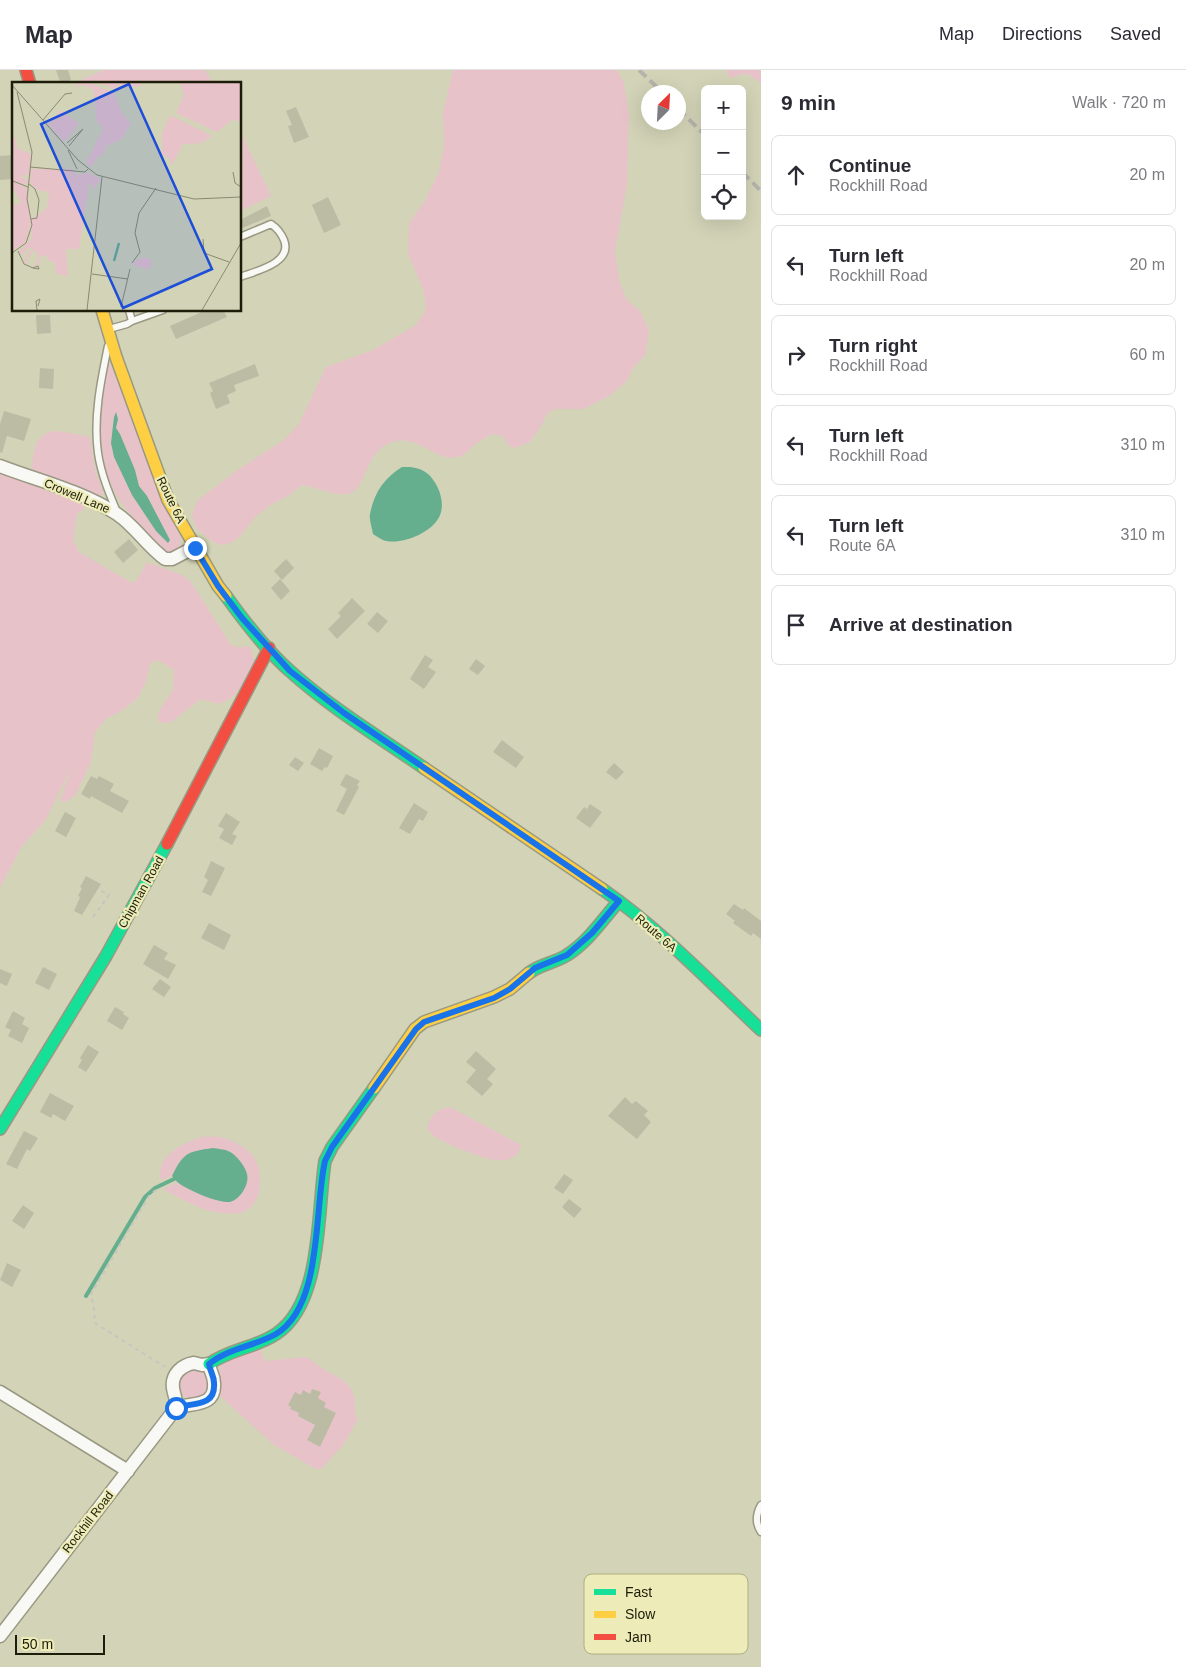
<!DOCTYPE html>
<meta charset="utf-8">
<style>
body{margin:0;font-family:Arial,sans-serif;background:#f7f7f7;color:#2b2b33}
.controls{position:absolute;right:15px;top:15px;display:grid;overflow:hidden;border-radius:8px;box-shadow:0 5px 20px #0002}
.controls button{width:45px;height:45px;display:grid;place-items:center;padding:0;border:0;border-bottom:1px solid #e1e1e2;background:#fff;color:#2b2b33;font:25px sans-serif}
.compass{position:absolute;left:641px;top:15px;width:45px;height:45px;border-radius:50%;background:#fff;box-shadow:0 5px 20px #0002;rotate:24deg}
.scale{position:absolute;left:15px;bottom:12px;width:90px;box-sizing:border-box;padding-left:5px;border:2px solid #1c1c08;border-top:0;font-size:14px;line-height:18px;white-space:nowrap;color:#1c1c08;-webkit-text-stroke:4px #edecb8;paint-order:stroke}
.stop{position:absolute;width:15px;height:15px;margin:-11px;border:4px solid #1a73e8;border-radius:50%;background:#fff}
.stop.end{background:#1a73e8;border-color:#fff;box-shadow:0 1px 5px #0008}
.list{margin:0;padding:0;list-style:none}
h2{display:flex;justify-content:space-between;align-items:center;height:65px;margin:0;padding:0 20px;font-size:21px}
h2 small{font-size:16px;font-weight:400;color:#7c7c81}
.list li{display:grid;grid-template-columns:32px 1fr auto;gap:15px;align-items:center;box-sizing:border-box;height:80px;margin:0 10px 10px;padding:0 10px;border:1px solid #e1e1e2;border-radius:8px}
.list b{display:block;font-size:19px;white-space:nowrap}
.list p{margin:0;font-size:16px;white-space:nowrap;color:#7c7c81}
.list em{font-size:16px;font-style:normal;color:#7c7c81}
.icon{flex:none;width:28px;height:28px;fill:none;stroke:currentColor;stroke-width:2;stroke-linecap:round;stroke-linejoin:round}
.map{position:relative;flex:none;width:761px;height:1597px;overflow:hidden}
header{display:flex;align-items:center;gap:30px;box-sizing:border-box;height:70px;padding:0 25px;background:#fff;border-bottom:1px solid #e1e1e2}
header strong{font-size:24px}
nav{display:flex;gap:28px;margin-inline-start:auto;font-size:18px}
main{display:flex}
aside{flex:1;background:#fff}
.map>svg:first-child{display:block}
</style>
<header>
<strong>Map</strong>
<nav><a>Map</a><a>Directions</a><a>Saved</a></nav>
</header>
<main>
<div class="map">
<svg width="761" height="1597" viewBox="0 0 761 1597">
<rect width="100%" height="100%" fill="#d3d3b7"/>
<path fill="#e7c3c9" d="M104 0H205L213 14H72Z
M453 0H617L624 13 629 45 627 114 615 182 620 213 627 230 640 241 649 260 645 285 634 297 626 312 609 326 584 339H554L546 345 542 355 530 372 514 378 508 375 503 366 492 364C486 367 481 371 475 374 471 378 466 384 461 386 437 395 420 363 392 372 363 382 367 422 347 424 335 426 315 417 302 415L288 426 272 434 255 447 242 464 233 472 222 475 213 472 196 458 192 444 198 430 239 399 284 370 299 354 326 297 373 280 416 255 423 245 426 237 423 219 408 184 409 153 424 132 439 102 444 76 443 43Z
M726 0H761V13L748 4 739 5 731 8 727 4Z
M240 61 271 126 240 141Z
M105 281 181 469 179 477 171 483 165 481C149 464 129 446 117 426 91 383 103 328 105 281Z
M59 361 90 367 95 400 103 422 101 428 99 430 31 402C34 383 33 361 59 361Z
M0 399 82 431 85 437 83 440 77 443 73 470 79 482 132 513 137 510 147 492 182 505 191 512 231 575 240 578 246 576 251 578 255 593 250 605 233 627 219 634 201 629 171 652 159 653 158 643 173 619 174 600 158 590 150 593 146 612 137 629 121 641 106 649 95 662 91 691 84 707 75 726 65 732 60 731 71 698 45 751 22 776 0 818Z
M450 1037 521 1075 517 1085 507 1090H495L485 1088 457 1078 435 1067 427 1059C430 1045 437 1039 450 1037Z
M201 1067C207 1067 214 1066 220 1067 230 1069 247 1077 253 1086 265 1102 263 1139 239 1143 212 1147 186 1132 163 1119L177 1113 200 1124 227 1132 181 1089 172 1106 161 1110C155 1086 182 1074 201 1067Z
M260 1277 263 1288 266 1291 305 1287C312 1289 316 1295 322 1298 334 1306 350 1310 354 1326 356 1334 353 1343 358 1349L343 1375 322 1398 318 1399 314 1398 274 1375 220 1326C223 1315 218 1304 220 1293Z
M178 1314a15 15 0 1 1 30 0a15 15 0 1 1-30 0Z"/>
<path fill="#65ae8e" d="M116 342 118 349 116 358 120 364 135 400 139 416 147 426 170 470 168 473 156 461 132 425 114 387 111 373 114 347Z
M402 397C411 397 420 397 428 404 439 414 447 435 438 449 429 464 399 476 383 470 379 468 376 466 373 464 372 458 369 450 370 444 374 423 384 408 402 397Z
M213 1078C217 1079 224 1079 228 1081 236 1084 245 1096 247 1104 250 1115 238 1133 227 1132 220 1132 203 1126 197 1123 187 1118 178 1115 172 1106 184 1082 187 1082 213 1078Z"/>
<g fill="none" stroke-linecap="round" stroke-linejoin="round">
<path stroke="#65ae8e" stroke-width="4" d="M86 1226 145 1127 155 1118 174 1109"/>
</g>
<path fill="#bcbca5" d="M56 0H68L71 10 61 14Z
M296 37 309 67 294 73 288 56 292 55 286 41Z
M14 85V109L0 110V86Z
M328 127 341 155 324 163 312 135Z
M267 136 271 146 240 159V150Z
M206 240H223L227 247 176 269 170 256Z
M36 245H50L51 263 37 264Z
M255 294 259 306 234 315 236 321 227 325 230 333 216 339 210 323 213 321 209 313Z
M40 298 54 299 53 319 39 318Z
M4 341 31 349 24 371 7 366 2 383 0 382V354Z
M129 469 138 480 123 493 114 482Z
M286 489 294 498 282 510 274 501Z
M280 509 290 521 281 530 271 518Z
M352 528 365 541 337 569 328 559 341 546 338 543Z
M377 542 388 551 378 563 367 554Z
M425 585 433 590 428 597 436 602 424 619 410 609Z
M476 589 485 596 478 605 469 599Z
M502 670 524 687 516 698 493 682Z
M319 678 333 686 327 698 325 697 322 701 310 694Z
M295 687 304 693 298 701 289 695Z
M614 693 624 702 616 710 606 702Z
M346 704 360 711 357 715 359 717 344 745 336 741 347 719 340 715Z
M91 706 97 709 99 706 114 714 110 721 129 731 122 743 91 726 90 729 81 724Z
M414 733 428 742 423 751 419 749 410 764 399 758Z
M590 734 602 742 590 758 576 748 584 737 587 739Z
M65 742 76 748 66 767 55 761Z
M226 743 240 752 232 764 237 766 232 775 219 768 224 759 218 756Z
M211 791 225 798 211 826 202 822 208 810 204 807Z
M86 806 101 814 82 845 74 841 80 827 78 826 82 818 80 817Z
M734 834 743 840 744 838 761 851V869L753 863 751 866 733 853 735 851 726 844Z
M209 853 231 865 224 880 201 868Z
M154 875 168 883 164 889 176 895 168 909 143 894Z
M43 897 57 904 49 920 35 913Z
M0 899 12 904 7 916 0 913Z
M160 909 171 917 164 927 152 919Z
M115 937 124 942 123 944 129 948 122 960 107 951Z
M13 941 25 948 22 954 29 958 22 973 8 966 11 960 5 957Z
M88 975 99 982 86 1002 78 997 82 990 80 988Z
M476 981 496 999 487 1009 493 1014 482 1026 466 1012 476 1000 466 992Z
M50 1023 74 1036 65 1051 53 1044 51 1048 40 1042Z
M625 1027 632 1034 636 1031 648 1041 644 1045 651 1052 637 1069 608 1046Z
M24 1061 38 1068 30 1081 27 1079 17 1099 6 1094Z
M564 1104 573 1110 563 1124 554 1118Z
M569 1129 582 1139 574 1148 562 1137Z
M23 1135 34 1143 24 1159 12 1151Z
M7 1193 21 1200 12 1217 0 1210Z
M312 1319 321 1322 318 1328 326 1333 324 1337 336 1343 320 1377 307 1370 315 1355 298 1346 299 1343 290 1339 291 1337 288 1335 295 1322 301 1325 303 1320 310 1324Z"/>
<g fill="none" stroke-linecap="round" stroke-linejoin="round">
<defs>
<path id="lane" d="M240 167 271 154C277 158 281 163 284 170 293 193 256 201 240 207
M132 251 163 240
M109 259 127 254 132 251 129 240
M108 276C101 310 93 348 98 383 101 404 109 423 117 442
M761 1435C756 1444 755 1453 761 1462"/>
<path id="street" d="M0 396C39 411 82 421 117 444 135 456 147 476 165 489H172L195 477
M194 1293 202 1295 209 1294C210 1302 214 1305 214 1313 216 1338 191 1332 176 1338 177 1328 174 1326 173 1318 171 1304 182 1295 194 1293Z
M0 1322 128 1401
M0 1566 176 1338"/>
<path id="fast" d="M226 526C244 551 267 581 290 601 331 638 379 667 424 698
M602 819C660 859 710 912 761 960
M529 903C540 894 555 893 567 885 588 872 603 849 619 831
M0 1059 106 886 167 774
M209 1294C230 1279 255 1278 276 1264 323 1233 317 1141 325 1091L332 1077 374 1018"/>
<path id="slow" d="M102 240 116 287 168 430 218 516 226 526
M424 698 602 819
M374 1018 415 959 424 952 494 927 510 919 529 903"/>
<path id="jam" d="M26 0 30 14
M167 774 269 578"/>
</defs>
<use href="#lane" stroke="#999882" stroke-width="9"/>
<use href="#street" stroke="#999882" stroke-width="15"/>
<use href="#fast" stroke="#999882" stroke-width="14"/>
<use href="#slow" stroke="#999882" stroke-width="14"/>
<use href="#jam" stroke="#999882" stroke-width="14"/>
<path stroke="#c6c6bf" stroke-width="2" stroke-dasharray="4 4" stroke-linecap="butt" d="M93 847 109 825 98 819
M156 1120 149 1126 91 1224 94 1239 95 1253 165 1297"/>
<use href="#lane" stroke="#f8f8f4" stroke-width="6"/>
<use href="#street" stroke="#f8f8f4" stroke-width="12"/>
<use href="#fast" stroke="#16e098" stroke-width="11"/>
<use href="#slow" stroke="#ffcf43" stroke-width="11"/>
<use href="#jam" stroke="#f24e42" stroke-width="11"/>
<path stroke="#b4b4ac" stroke-width="4" stroke-dasharray="10 5" stroke-linecap="butt" d="M639 0 662 22
M678 39 705 65
M742 102 761 121"/>
</g>
<g fill="none" stroke-linecap="round" stroke-linejoin="round">
<path stroke="#1a73e8" stroke-width="6" d="M176 1338C191 1332 216 1338 214 1313 214 1305 210 1302 209 1294 229 1278 255 1276 276 1264 323 1236 314 1139 325 1091L332 1077 416 959 424 952 494 928 510 919 535 898 567 885 592 863 619 831 344 643 290 601 242 548 218 516 195 478"/>
</g>
<g text-anchor="middle" dominant-baseline="central" stroke-width="4.5" stroke-linejoin="round" paint-order="stroke">
<g font-size="12" fill="#1c1c08" stroke="#edecb8">
<text transform="translate(77 426) rotate(23)">Crowell Lane</text>
<text transform="translate(171 430) rotate(64)">Route 6A</text>
<text transform="translate(141 822) rotate(-61)">Chipman Road</text>
<text transform="translate(656 863) rotate(41)">Route 6A</text>
<text transform="translate(88 1452) rotate(-52)">Rockhill Road</text>
</g>
</g>
<g transform="translate(12 12)">
<rect width="229" height="229" fill="#d3d3b7"/>
<path d="M66 0H76L102 11 110 31 119 41 110 57 94 64 92 72 86 74 79 85 74 81 91 47 84 38 82 8 71 3 64 5ZM85 0H128L130 4 114 5 109 2 103 7ZM168 0H229V39L220 38 205 50 164 31 172 13ZM49 28 67 42 52 60 36 42ZM158 33 200 54 189 61 171 62 160 83 157 76 150 73V52ZM0 53 4 57 5 66 19 72 17 92 7 95 16 97 15 103 1 99 15 106 19 141 13 161 0 169V122H10L0 105ZM19 87H61L63 93 76 91 89 97 81 109 80 102H77L67 167H54L56 195 44 191 42 179H37L34 174 29 173 27 183 23 184 26 176 23 167 14 179 17 184 11 180 20 166H16L10 174 7 170 19 157 20 137 35 126 37 110 25 108 18 101ZM132 175 140 179 138 187 123 184 121 180Z" fill="#e7c3c9"/>
<path fill="none" stroke="#65ae8e" stroke-width="2.5" d="M102 179 107 161"/>
<path fill="none" stroke="#8a8a71" stroke-width="1" d="M0 3 66 78 85 93 182 117 229 115M31 38 53 12 60 11M55 61 71 47 57 64M56 68 65 87M18 85 73 90 76 87M221 90 223 101 229 105M1 99 16 105M17 102 23 107 27 118 25 136 19 137M191 157 192 171 217 180M6 169 12 182 21 186 26 184 27 187 21 186M0 171 14 161 20 143 15 117 20 70 5 10M120 181 128 170 123 151 127 131 144 106M80 192 116 197M109 225 118 187M25 228 24 219 28 217 26 224M75 228 90 95M190 228 229 161"/>
<path fill="#1d4ed8" fill-opacity="0.15" stroke="#1d4ed8" stroke-width="2.5" d="M117 2 200 187 111 226 29 42Z"/>
<rect width="229" height="229" fill="none" stroke="#1c1c08" stroke-width="2.5"/>
</g>
<rect x="584" y="1504" width="164" height="80" rx="8" fill="#edecb8" stroke="#aeae83" stroke-width="1"/>
<rect x="594" y="1519" width="22" height="6" fill="#16e098"/>
<rect x="594" y="1541" width="22" height="7" fill="#ffcf43"/>
<rect x="594" y="1564" width="22" height="6" fill="#f24e42"/>
<g font-size="14" fill="#1c1c08">
<text x="625" y="1527">Fast</text>
<text x="625" y="1549">Slow</text>
<text x="625" y="1572">Jam</text>
</g>
</svg>
<div class="controls">
<button>+</button>
<button>−</button>
<button><svg class="icon" aria-label="locate" viewBox="0 0 24 24"><circle cx="12" cy="12" r="6"/><path d="M12 2v4M12 18v4M2 12h4M18 12h4"/></svg></button>
</div>
<svg class="compass" viewBox="-18 -18 36 36"><path d="M0-13l5 13h-10z" fill="#e53935"/><path d="M0 13l5-13h-10z" fill="#7c7c81"/></svg>
<div class="scale">50 m</div>
<div class="stop" style="left:176px;top:1338px"></div>
<div class="stop end" style="left:195px;top:478px"></div>
</div>
<aside>
<h2>9 min<small>Walk · 720 m</small></h2>
<ul class="list">
<li><svg class="icon" aria-label="ahead" viewBox="0 0 24 24"><path d="M12 20V5M6 11l6-6 6 6"/></svg><div><b>Continue</b><p>Rockhill Road</p></div><em>20 m</em></li>
<li><svg class="icon" aria-label="left" viewBox="0 0 24 24"><path d="M17 20v-9H6M10 6l-5 5 5 5"/></svg><div><b>Turn left</b><p>Rockhill Road</p></div><em>20 m</em></li>
<li><svg class="icon" aria-label="right" viewBox="0 0 24 24"><path d="M7 20v-9h11M14 6l5 5-5 5"/></svg><div><b>Turn right</b><p>Rockhill Road</p></div><em>60 m</em></li>
<li><svg class="icon" aria-label="left" viewBox="0 0 24 24"><path d="M17 20v-9H6M10 6l-5 5 5 5"/></svg><div><b>Turn left</b><p>Rockhill Road</p></div><em>310 m</em></li>
<li><svg class="icon" aria-label="left" viewBox="0 0 24 24"><path d="M17 20v-9H6M10 6l-5 5 5 5"/></svg><div><b>Turn left</b><p>Route 6A</p></div><em>310 m</em></li>
<li><svg class="icon" aria-label="arrive" viewBox="0 0 24 24"><path d="M6 21V4h12l-3 4 3 4H6"/></svg><div><b>Arrive at destination</b></div></li>
</ul>
</aside>
</main>
